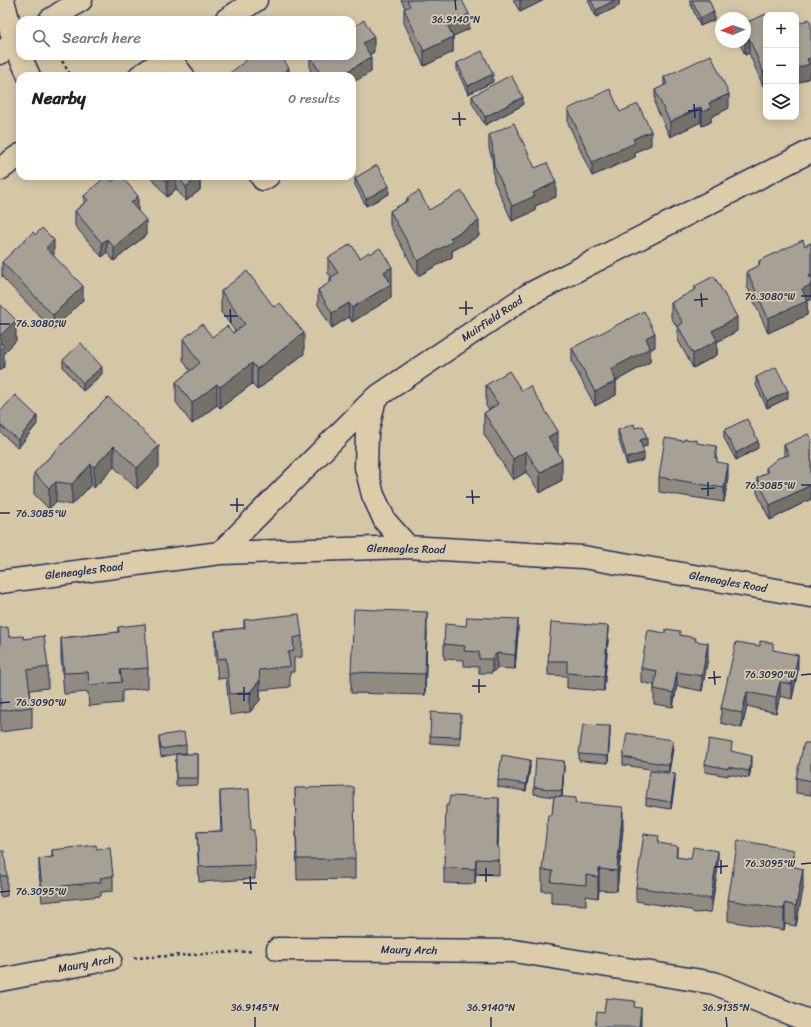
<!DOCTYPE html>
<meta charset="utf-8">
<style>
body{margin:0;font-family:Sriracha,sans-serif;background:#f6f6f6;color:#222}
.controls{position:absolute;right:12px;top:12px;display:grid;overflow:hidden;border-radius:8px;box-shadow:0 2px 10px #0003}
.controls button{width:36px;height:36px;display:grid;place-items:center;padding:0;border:0;border-bottom:1px solid #e0e0e0;background:#fff;color:#222;font:20px sans-serif}
.compass{position:absolute;left:715px;top:12px;width:36px;height:36px;border-radius:50%;background:#fff;box-shadow:0 2px 10px #0003;rotate:268deg}
.list{margin:0;padding:0;list-style:none}
h2{display:flex;justify-content:space-between;align-items:center;height:52px;margin:0;padding:0 16px;font-size:17px}
h2 small{font-size:13px;font-weight:400;color:#767676}
.icon{flex:none;width:22px;height:22px;fill:none;stroke:currentColor;stroke-width:2;stroke-linecap:round;stroke-linejoin:round}
.map{position:relative;flex:none;width:811px;height:1027px;overflow:hidden}
.search{position:absolute;background:#fff;box-shadow:0 2px 10px #0003;left:16px;top:16px;width:340px;height:44px;display:flex;align-items:center;gap:10px;box-sizing:border-box;padding:0 14px;border-radius:12px;color:#767676;font-size:15px}
.panel{position:absolute;background:#fff;box-shadow:0 2px 10px #0003;left:16px;top:72px;width:340px;height:108px;border-radius:12px}
.map>svg:first-child{display:block}
</style>
<div class="map">
<svg width="811" height="1027" viewBox="0 0 811 1027">
<rect width="100%" height="100%" fill="#d5c6a6"/>
<filter id="ink" filterUnits="userSpaceOnUse"><feTurbulence type="fractalNoise" baseFrequency=".025" numOctaves="2"/><feDisplacementMap in="SourceGraphic" scale="8" xChannelSelector="R" yChannelSelector="G"/><feConvolveMatrix kernelMatrix="1 2 1 2 8 2 1 2 1" color-interpolation-filters="sRGB"/></filter>
<g filter="url(#ink)">
<g fill="none" stroke-linecap="round" stroke-linejoin="round">
<defs>
<path id="minor" d="M3 0 14 43 29 76
M169 57 183 76
M261 176 263 179 268 176
M375 398 367 433 366 467 373 495 385 521 408 547
M220 553 375 398 528 295 811 151
M0 582 220 553 408 547 583 557 811 596
M278 949 514 951 714 983 811 1022
M0 980 110 959"/>
<path id="major" d="M50 20 81 0
M226 20 256 0
M0 53 20 39
M140 76 171 56
M0 169 20 155"/>
</defs>
<use href="#minor" stroke="#1b2f5e" stroke-width="25"/>
<use href="#major" stroke="#1b2f5e" stroke-width="25"/>
<path stroke="#1b2f5e" stroke-width="2.5" stroke-dasharray="3 3" stroke-linecap="butt" d="M59 56 71 76
M134 958 253 951"/>
<use href="#minor" stroke="#ddcca9" stroke-width="22"/>
<use href="#major" stroke="#ddcca9" stroke-width="22"/>
</g>
<path fill="#908a80" stroke="#1b2f5e" d="M401 0H462L469 29 453 36V52L424 66 404 23V9L405 8Z
M513 0H544L520 12Z
M588 0H619V6L596 17Z
M689 0H709L714 20 700 26Z
M766 15V85L763 86 749 53 745 55 741 46V42H745Z
M796 25 809 73V78L798 83 797 79H796Z
M374 52 370 54 371 72 352 76H313L310 70V56Z
M457 63 493 82 468 94 457 70Z
M664 77 729 108 711 117V122L702 126 701 122 670 137 655 105V90L664 86Z
M472 96 523 105 485 125 472 103Z
M568 109 620 112 651 145 635 152V157L592 176 568 123Z
M489 135 535 168 556 197 535 206V211L512 221 494 181 492 158 489 149Z
M150 176H200V190L186 201 176 189 167 197Z
M355 178 389 194 366 206 355 185Z
M84 196 138 211 146 235 114 261 107 253 102 257 75 226V211L84 203Z
M407 198 429 210 479 236 452 251V257L418 276 390 225V211L407 201Z
M811 243V300L807 301V315L768 333 747 286V271L759 266V261L805 246Z
M370 254 392 282 390 283 391 298 352 322 349 317 332 328 318 305V290L330 283V278L331 277 328 273V258H360Z
M53 255 83 300 53 330 2 277V262L54 255Z
M695 286 737 331 717 342V355L693 368 678 340V329L671 317V303L695 290Z
M221 291 304 354 257 390 252 384 220 408 217 405 192 424 176 402V382L190 371 183 360V339L212 337 233 333 235 331 221 312Z
M655 347 650 350V362L616 381V395L595 406 572 362V348Z
M63 360 102 374 83 391 63 367Z
M756 377 788 398 767 408 756 385Z
M486 385 558 452V453L562 480 540 493 526 472 513 480 484 434V413L489 410 486 406Z
M108 397 159 467 137 489 114 467 94 488 91 485 72 505 56 502 49 509 34 494V473Z
M0 412 37 424 18 448 0 432Z
M635 428 647 446 642 447 644 460 627 465 618 437V430Z
M724 430 758 448 736 460 724 438Z
M811 439V499L770 520 757 493V478L766 473V468L784 456V445Z
M697 443 716 458 717 462 728 478 724 502 659 492V477Z
M244 620 302 636V657L294 658V672H290V687L260 690V700L250 712 230 715 226 678 218 679 215 652V631L244 628Z
M118 627 148 668V688L122 691V703L89 706 88 692 64 694 61 658V638L118 632Z
M0 628 9 637 24 639 48 667V688L30 690 32 707V728L0 732Z
M427 632 425 695 351 693V672Z
M518 633 515 669 497 668 492 673H479V667L464 666V660L444 659V644Z
M665 633 680 635 696 641 708 657 702 691 677 686 673 707 654 704V685L641 682V668Z
M608 640 604 691 567 688V676L548 675V661Z
M773 650 798 670 792 699 780 696 776 713 747 706 742 728 721 723V708Z
M461 721 460 745 430 743V736Z
M610 733 608 763 579 761V754Z
M159 736 186 745V753L176 754H198V785L176 786V754L161 757 159 743Z
M811 743V795L796 793V778Z
M673 748 669 772 623 765V757Z
M732 752 752 763 749 778 728 774V776L705 772V764Z
M530 767 526 791 498 787V780Z
M564 768 562 797 576 803 623 828 617 891 599 890 598 898 586 896V905L551 903V891H542V870L552 815 554 797 534 794V787Z
M675 782 671 809 646 805V798Z
M295 788 355 859V879L297 880Z
M220 791 251 830 255 865V879L199 882 197 832 221 831 220 805Z
M499 813 498 848 499 862V875L476 874 475 884 444 883V868Z
M659 844 677 857 718 866 711 912 694 913 691 910 636 901V887Z
M97 849 113 876V891L101 892V896L42 902 39 873V859L52 857V850Z
M0 851 7 876V896L0 897Z
M794 867 803 889 796 926 785 924 784 930 728 921V900Z"/>
<path fill="#757168" stroke="#1b2f5e" d="M520 0H544L520 12Z
M615 0H619V6L596 17V10Z
M714 12V20L700 26V18Z
M469 14V29L447 39V24Z
M374 37V52L363 58V43Z
M453 37V52L424 66V51Z
M749 38V53L745 55V40Z
M371 57V72L352 83V76H340Z
M811 58V72L809 73V78L798 83V68L807 59Z
M796 65H797V79H796Z
M289 68V76H279Z
M766 70V85L763 86V72Z
M493 74V82L468 94V86Z
M729 94V108L711 117V122L702 126V112L709 103Z
M523 97V105L485 125V117Z
M701 107V122L670 137V122Z
M651 131V145L635 152V157L592 176V162L633 139Z
M174 176H176V189L167 197V182Z
M199 176H200V190L186 201V187Z
M556 182V197L535 206V211L512 221V206L533 193Z
M389 186V194L366 206V199Z
M138 196V211L131 217V203Z
M146 220V235L114 261V247Z
M479 221V236L452 251V257L418 276V261L450 238Z
M107 239V253L102 257V243Z
M54 240V255L46 262V248Z
M392 267V282L384 287V272Z
M811 275V300L807 301V315L768 333V318L802 289 809 276Z
M391 284V298L352 322V308Z
M83 286V300L53 330V315Z
M349 303V317L332 328V313Z
M737 317V331L717 342V355L693 368V354L712 331Z
M16 320V341L4 353V367L0 371V336Z
M304 333V354L257 390V369Z
M655 333V347L650 350V362L616 381V395L595 406V392L611 369 646 338Z
M252 363V384L220 408V387Z
M102 367V374L83 391V383Z
M217 384V405L192 424V403Z
M788 391V398L767 408V401Z
M37 416V424L18 448V440Z
M558 431V452L548 458V437Z
M647 438V446L640 448V440Z
M758 441V448L736 460V453Z
M114 446V467L94 488V467Z
M159 446V467L137 489V468Z
M716 446V460L715 458Z
M526 451V472L513 480V459Z
M644 453V460L627 465V458Z
M562 459V480L540 493V473Z
M91 464V485L72 505V484Z
M728 464V478L724 502V488Z
M56 482V502L49 509V488Z
M811 485V499L770 520V505Z
M427 612V632L425 695V674Z
M518 619V633L515 669V655Z
M608 626V640L604 691V676Z
M708 643V657L702 691V676Z
M497 653V668L492 673V659Z
M798 655V670L792 699V684Z
M677 672V686L673 707V693Z
M260 680V700L250 712V692Z
M780 682V696L776 713V698Z
M747 692V706L742 728V713Z
M610 726V733L608 763V756Z
M673 740V748L669 772V765Z
M752 756V763L749 778V771Z
M530 760V767L526 791V784Z
M564 761V768L562 798V791Z
M675 774V782L671 809V802Z
M499 798V813L497 862V847Z
M623 807V828L617 891V871Z
M677 846V861L676 857Z
M794 850V871L791 866Z
M718 851V866L711 912V898Z
M476 859V874L475 884V869Z
M599 869V890L598 898V877Z
M803 869V889L796 926V906Z
M785 903V924L784 930V909Z
M641 1008V1027H639Z"/>
<path fill="#a7a195" stroke="#1b2f5e" d="M407 0H462L469 14 447 24 453 37 424 51 404 9 410 6Z
M591 0H615L596 10Z
M692 0H709L714 12 700 18Z
M766 14V70L763 72 749 38 745 40V23Z
M809 19 811 24V58L807 59 809 64 798 68 797 65H796V25Z
M364 20 374 37 363 43 371 57 340 76H322L310 56H352V25L354 24 355 26Z
M482 51 493 74 468 86 457 63Z
M711 55 729 94 709 103 711 108 702 112 701 107 670 122 655 90 667 84 664 77Z
M252 56H281L289 68 279 76H226Z
M511 75 523 97 485 117 472 96Z
M610 89 620 112 638 104 651 131 633 139 635 143 592 162 568 109Z
M514 123 535 168 547 163 556 182 533 193 535 196 512 206 494 166 492 143 489 135Z
M377 165 389 186 366 199 355 178Z
M106 176 112 182 119 176H121L138 196 131 203 146 220 114 247 107 239 102 243 75 211 88 200 84 196Z
M162 176H174L167 182Z
M177 176H199L186 187Z
M419 191 429 210 462 191 479 221 450 238 452 242 418 261 390 211 409 200 407 198Z
M42 228 54 240 46 248 83 286 53 315 2 262 33 232 35 235Z
M803 240 805 246 811 243V275L809 276 811 279V285L802 289 807 301 768 318 747 271 760 265 759 261Z
M351 244 360 258 369 252 370 254 380 248 392 267 384 272 391 284 352 308 349 303 332 313 318 290 332 281 330 278 338 273 328 258Z
M247 271 274 307 280 303 304 333 257 369 252 363 220 387 217 384 192 403 176 382 200 363 183 339 202 324 212 337 227 326 233 333 245 324 221 291Z
M714 276 737 317 712 331 717 340 693 354 678 326 683 323 671 303 696 289 695 286Z
M0 304 16 320 0 336Z
M644 311 655 333 646 338 650 348 611 369 616 381 595 392 572 348Z
M0 342 4 346 0 350Z
M81 343 102 367 83 383 63 360Z
M776 367 788 391 767 401 756 377Z
M509 371 522 391 530 386 558 431 548 437 562 459 540 473 526 451 513 459 484 413 498 404 486 385Z
M15 395 37 416 18 440 0 425V412Z
M108 397 159 446 137 468 114 446 94 467 91 464 72 484 56 482 49 488 34 473Z
M747 419 758 441 736 453 724 430Z
M634 424 635 428 643 426 647 438 640 440 644 453 627 458 618 430Z
M808 434 811 439V485L770 505 757 478 768 472 766 468 778 458 789 455 784 445Z
M665 438 684 441V439L697 440V443L716 446 715 458H717V462L728 464 724 488 659 477Z
M354 609 427 612 425 674 351 672Z
M299 614 302 636 293 638 294 651 288 652 290 666 259 670 260 680 250 692 230 694 226 658 218 659 215 631 245 628 244 620Z
M467 617 518 619 515 655 497 653 492 659H479V652L464 651 465 646 444 644 445 624 466 626Z
M551 622 608 626 604 676 567 673V661H548Z
M145 624 148 668 120 670 122 682 89 685 88 672 64 673 61 638 119 632 118 627Z
M8 627 9 637 23 636 24 639 44 636 48 667 27 670 32 707 0 711V628Z
M666 629 680 631V635L696 638 695 641 708 643 702 676 677 672 673 693 654 689 657 671 641 668 648 630 665 633Z
M760 641 773 643V650L798 655 792 684 780 682 776 698 747 692 742 713 721 708 736 642 760 646Z
M431 712 461 714 460 737 430 736Z
M583 725 610 726 608 756 579 754Z
M184 732 186 745 161 749 159 736Z
M627 733 673 740 669 765 623 757Z
M709 739 732 743 731 751 752 756 749 771 728 767V769L705 764Z
M804 743H811V781L796 778Z
M176 754H198V778H176Z
M502 755 530 760 526 784 498 780Z
M536 758 564 761 562 791 534 787Z
M650 771 675 774 671 802 646 798Z
M354 787 355 859H297L295 788Z
M249 789 251 830H254L255 865 199 867 197 832 222 831 220 791Z
M450 796 499 798 497 847 499 848V860L476 859 475 869 444 868 446 805 448 806Z
M554 796 576 798 575 803 623 807 617 871 599 869 598 877 586 875V885L551 882 553 871 542 870 548 815H552Z
M644 834 659 836 658 843 677 846 676 857 691 859 693 847 718 851 711 898H694L691 896 636 887Z
M738 840 794 850 791 866 803 869 796 906 785 903 784 909 728 900Z
M96 845 97 849 110 848 113 876 100 878 101 882 42 888 39 859 53 857 52 850Z
M0 851H4L7 876H0Z
M606 998 635 1001 634 1007 641 1008 639 1027H595L597 1012 604 1013Z"/>
</g>
<path fill="none" stroke="#1b2f5e" stroke-width="1.5" d="M455 0 456 10M694 104 695 118M688 111 702 110M459 112 460 126M452 119H466M701 293 702 307M801 296H811M694 300 708 299M466 301V315M459 308H473M230 309 231 323M224 316H238M0 324H10M708 482V496M801 485H811M701 489 715 488M472 490 473 504M466 497H480M237 498V512M230 505H244M0 513H10M714 671 715 685M801 675 811 674M708 678 721 677M479 679V693M472 686H486M244 687V701M237 694H251M0 703 10 702M721 860V874M801 864 811 863M714 867 728 866M486 868V882M479 875H493M250 876 251 890M243 883H257M0 892 10 891M255 1017V1027M491 1017V1027M726 1017 727 1027"/>
<g text-anchor="middle" dominant-baseline="central" stroke-width="3.5" stroke-linejoin="round" paint-order="stroke">
<g font-size="11" fill="#1b2f5e" stroke="#ddcca9">
<text transform="translate(492 319) rotate(-34)">Muirfield Road</text>
<text transform="translate(406 549) rotate(1)">Gleneagles Road</text>
<text transform="translate(84 571) rotate(-7)">Gleneagles Road</text>
<text transform="translate(728 582) rotate(10)">Gleneagles Road</text>
<text transform="translate(409 950) rotate(1)">Maury Arch</text>
<text transform="translate(86 964) rotate(-10)">Maury Arch</text>
</g>
</g>
<g font-size="10" text-anchor="middle" fill="#1b2f5e" stroke="#ddcca9" stroke-width="3.5" stroke-linejoin="round" paint-order="stroke">
<text x="456" y="23">36.9140°N</text>
<text x="770" y="300">76.3080°W</text>
<text x="41" y="327">76.3080°W</text>
<text x="770" y="489">76.3085°W</text>
<text x="41" y="517">76.3085°W</text>
<text x="770" y="678">76.3090°W</text>
<text x="41" y="706">76.3090°W</text>
<text x="770" y="867">76.3095°W</text>
<text x="41" y="895">76.3095°W</text>
<text x="255" y="1011">36.9145°N</text>
<text x="491" y="1011">36.9140°N</text>
<text x="726" y="1011">36.9135°N</text>
</g>
</svg>
<div class="controls">
<button>+</button>
<button>−</button>
<button><svg class="icon" aria-label="layers" viewBox="0 0 24 24"><path d="M12 4l9 5-9 5-9-5zM3 14l9 5 9-5"/></svg></button>
</div>
<svg class="compass" viewBox="-18 -18 36 36"><path d="M0-13l5 13h-10z" fill="#e53935"/><path d="M0 13l5-13h-10z" fill="#767676"/></svg>
<div class="search"><svg class="icon" aria-label="search" viewBox="0 0 24 24"><circle cx="10" cy="10" r="6"/><path d="M15 15l6 6"/></svg>Search here</div>
<section class="panel">
<h2>Nearby<small>0 results</small></h2>
<ul class="list">
</ul>
</section>
</div>
